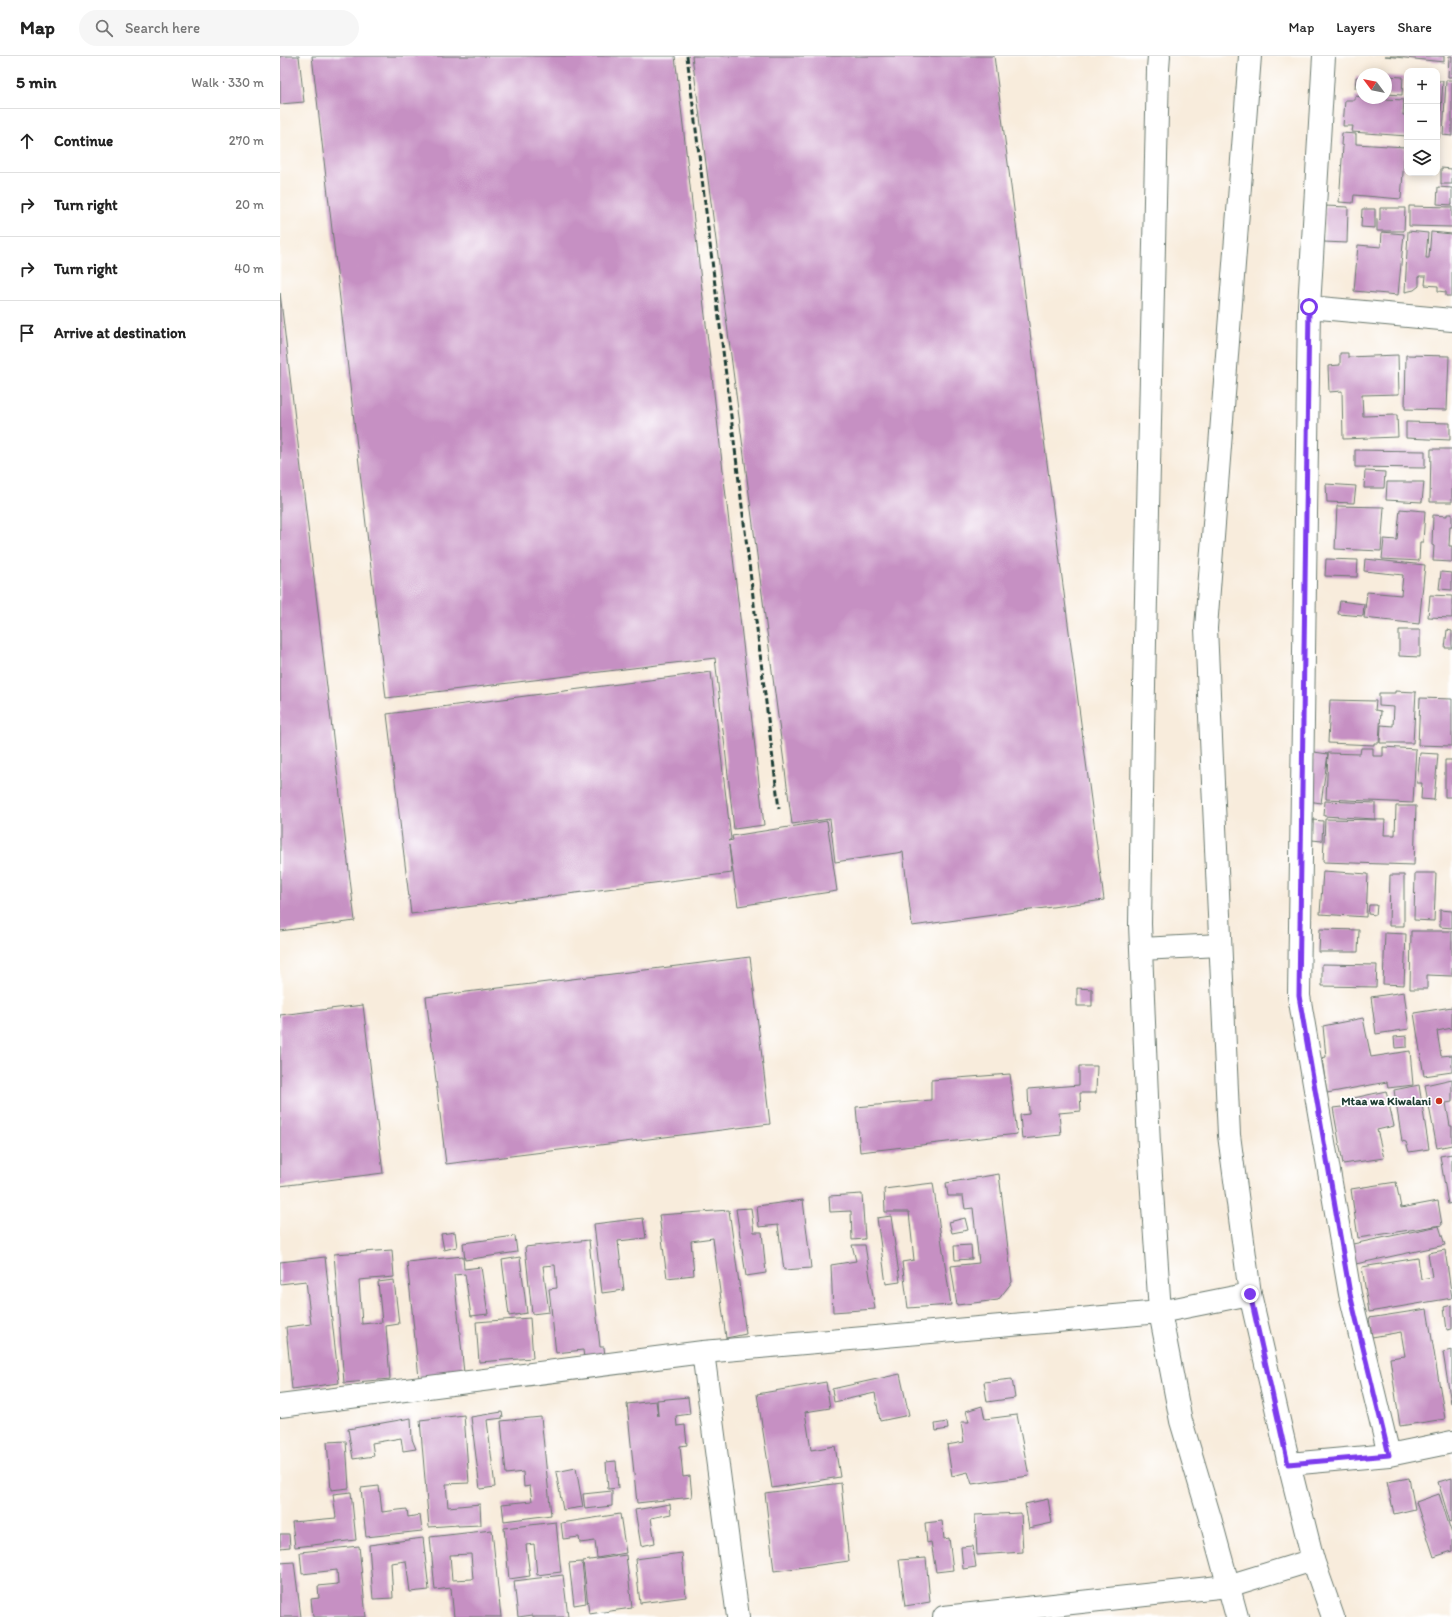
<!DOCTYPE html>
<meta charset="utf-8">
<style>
body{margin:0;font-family:Itim,sans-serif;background:#f6f6f6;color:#222}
.controls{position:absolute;right:12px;top:12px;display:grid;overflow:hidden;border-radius:8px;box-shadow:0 2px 10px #0003}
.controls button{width:36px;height:36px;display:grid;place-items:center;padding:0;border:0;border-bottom:1px solid #e0e0e0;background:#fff;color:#222;font:20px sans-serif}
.compass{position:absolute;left:1076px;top:12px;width:36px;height:36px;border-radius:50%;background:#fff;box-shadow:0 2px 10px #0003;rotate:302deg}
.stop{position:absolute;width:12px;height:12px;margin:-9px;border:3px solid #7c3aed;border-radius:50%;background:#fff}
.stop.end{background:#7c3aed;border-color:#fff;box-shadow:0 1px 4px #0008}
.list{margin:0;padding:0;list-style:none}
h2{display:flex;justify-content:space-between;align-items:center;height:52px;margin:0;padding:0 16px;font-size:17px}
h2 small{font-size:13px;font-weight:400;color:#767676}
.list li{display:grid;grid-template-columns:26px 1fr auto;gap:12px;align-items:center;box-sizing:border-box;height:64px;padding:0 16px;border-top:1px solid #e0e0e0}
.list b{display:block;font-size:15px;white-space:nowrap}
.list em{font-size:13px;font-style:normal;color:#767676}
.icon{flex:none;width:22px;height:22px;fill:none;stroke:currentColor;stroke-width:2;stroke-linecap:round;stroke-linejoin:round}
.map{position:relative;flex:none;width:1172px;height:1561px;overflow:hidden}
header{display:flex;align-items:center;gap:24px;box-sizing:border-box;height:56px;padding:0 20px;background:#fff;border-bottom:1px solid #e0e0e0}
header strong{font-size:19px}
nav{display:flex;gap:22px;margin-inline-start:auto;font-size:14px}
.search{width:280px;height:36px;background:#f6f6f6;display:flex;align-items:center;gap:10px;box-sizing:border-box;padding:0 14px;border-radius:22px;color:#767676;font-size:15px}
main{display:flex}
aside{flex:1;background:#fff}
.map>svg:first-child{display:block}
</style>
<header>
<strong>Map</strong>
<div class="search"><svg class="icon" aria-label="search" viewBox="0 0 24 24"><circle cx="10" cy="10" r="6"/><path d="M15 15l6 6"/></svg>Search here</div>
<nav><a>Map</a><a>Layers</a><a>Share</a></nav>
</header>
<main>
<aside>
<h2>5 min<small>Walk · 330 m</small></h2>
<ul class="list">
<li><svg class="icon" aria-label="ahead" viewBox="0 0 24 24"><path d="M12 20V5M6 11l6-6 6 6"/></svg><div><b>Continue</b></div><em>270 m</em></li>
<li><svg class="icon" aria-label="right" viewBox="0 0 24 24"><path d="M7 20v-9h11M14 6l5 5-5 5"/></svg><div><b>Turn right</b></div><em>20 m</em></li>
<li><svg class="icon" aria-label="right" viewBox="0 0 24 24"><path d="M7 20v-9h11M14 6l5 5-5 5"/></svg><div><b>Turn right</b></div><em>40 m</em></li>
<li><svg class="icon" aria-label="arrive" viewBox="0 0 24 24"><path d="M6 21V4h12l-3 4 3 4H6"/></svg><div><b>Arrive at destination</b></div></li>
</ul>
</aside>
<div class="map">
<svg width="1172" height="1561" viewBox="0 0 1172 1561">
<rect width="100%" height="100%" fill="#fff"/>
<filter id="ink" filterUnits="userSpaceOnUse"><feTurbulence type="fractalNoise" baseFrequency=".025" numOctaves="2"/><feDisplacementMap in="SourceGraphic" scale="8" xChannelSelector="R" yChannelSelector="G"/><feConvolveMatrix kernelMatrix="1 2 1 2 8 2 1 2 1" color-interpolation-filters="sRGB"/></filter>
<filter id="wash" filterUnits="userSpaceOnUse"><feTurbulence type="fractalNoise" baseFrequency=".012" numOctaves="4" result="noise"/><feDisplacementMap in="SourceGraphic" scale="16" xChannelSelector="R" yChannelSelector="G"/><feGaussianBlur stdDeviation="0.9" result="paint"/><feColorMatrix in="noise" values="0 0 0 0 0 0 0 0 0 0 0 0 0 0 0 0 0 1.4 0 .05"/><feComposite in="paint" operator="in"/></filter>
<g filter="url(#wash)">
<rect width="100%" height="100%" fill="#f8ecdc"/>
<g id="blocks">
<path fill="#c690c3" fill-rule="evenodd" d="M0 0H19L24 46 0 48Z
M32 0H395L484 769 454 773 435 602 106 642Z
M412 0H714L824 844 632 870 623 796 555 806 550 763 512 768Z
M1105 0H1164V6Z
M1169 0H1172V21H1168Z
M1106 20 1123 21 1122 39 1106 38Z
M1076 21 1082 22V33L1075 32Z
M1166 24H1172V80L1163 79Z
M1157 25H1163L1159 82H1157Z
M1075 40 1082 41V42L1124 44 1123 59H1127V80L1072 76 1073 70H1063L1065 44H1075Z
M1062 77 1076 78V88L1125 91 1121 143 1074 139 1073 147 1059 146 1063 90 1061 89Z
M1161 112 1172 113V128H1161Z
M1158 131 1172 132V149L1157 148Z
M1045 150 1068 151 1067 187 1044 186Z
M1129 150 1172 151V171L1129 170Z
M1100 152H1125L1124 175H1097V163L1100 164Z
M1082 153H1095V172L1081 171Z
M1128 175 1148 177 1146 202H1149L1151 176 1172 178V240H1166V236L1158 235V230L1145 229 1146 220H1139V230L1134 234 1125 236Z
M1102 176 1124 178 1118 239 1074 235 1078 189 1101 191Z
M0 237 75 865 0 875Z
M1060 297H1068V301L1118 299 1119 338 1082 339 1083 360 1117 359 1118 381 1063 383 1062 335 1049 336 1048 310 1060 309Z
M1126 299 1169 300 1167 354 1125 353Z
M1126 366 1170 367V384L1126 382Z
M1151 393H1172V446H1150Z
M1075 394 1145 395V412L1075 411Z
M1085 415 1105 416 1104 432H1084Z
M1107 426H1144L1142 446 1106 444Z
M1046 428 1076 430 1074 447 1047 446Z
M1057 450 1104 451 1101 495 1055 493Z
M1120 453 1145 455 1143 486H1140L1139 505 1102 503 1104 483 1117 484Z
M1167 458H1172V471H1170L1169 490H1172V506L1153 505 1154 490 1152 489 1153 459 1167 460Z
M1046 503 1078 504 1077 521 1045 520Z
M1085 503 1145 509 1139 568 1084 562 1087 536 1121 539 1123 519 1084 515Z
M1161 516 1172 517V534L1159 533Z
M1150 539 1172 540V562L1148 561Z
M1060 545 1084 548 1083 560 1058 558Z
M1119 574H1140V601L1119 600Z
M1167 574 1172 575V592H1165Z
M431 616 451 783 448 785 453 784 452 780 547 765 557 835 458 850 449 789 452 817 131 858 107 658Z
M1115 635 1136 636 1133 687H1100L1101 669 1113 670 1114 651 1099 650V637H1115Z
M1140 642 1172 643V690L1138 689Z
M1050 644 1096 645 1095 654 1101 655 1099 687H1094V689L1048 687Z
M1103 691 1136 693 1133 747 1046 743 1048 697 1080 698 1081 692H1093V700H1103Z
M1034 696 1048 698 1041 747 1028 745Z
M1140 697 1158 698 1154 744 1141 743 1142 727H1137Z
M1165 704H1172V741H1165Z
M1045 745 1095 747V763L1044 760Z
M1116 750H1136L1134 809 1043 806 1045 763 1105 764 1104 779H1115Z
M1033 764 1043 765 1042 785 1032 784Z
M1043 815 1088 818 1086 861 1040 858Z
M1135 817H1156L1154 865 1134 864Z
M1110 819H1124V870H1109Z
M1089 849H1097L1096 859 1088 858Z
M1160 854 1172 855V872L1160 871Z
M1040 873 1079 874 1078 896H1039Z
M1131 875H1172V920L1147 919V933H1130Z
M1105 877 1126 878 1124 929 1103 928Z
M470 901 490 1068 166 1108 146 941Z
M1042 908 1097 909 1096 931 1042 930Z
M797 932 812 933V950H797Z
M1124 936 1129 973 1096 978 1091 941Z
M83 949 103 1117 0 1130V959Z
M1172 951V972L1157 975 1161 1000 1172 999V1016L1144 1020 1134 957Z
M1083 962 1091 1001 1130 995 1133 1029 1108 1032 1107 1026 1047 1037 1042 1002 1046 1001 1043 970Z
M1127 980V991L1115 992 1114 981Z
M799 1010H817L816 1037H800L801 1055 779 1057 781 1079 742 1083 740 1059 749 1058 748 1033 799 1029Z
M730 1018 737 1078 580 1096 576 1051 651 1044V1024Z
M1172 1023V1046L1166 1047 1170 1070H1172V1089L1157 1092 1145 1029Z
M1139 1029 1149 1093 1129 1096 1126 1086 1122 1085 1114 1034Z
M1106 1035 1114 1070 1097 1074 1104 1102 1063 1108 1053 1052 1070 1050 1069 1043Z
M1172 1098V1147L1168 1148 1160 1100Z
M719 1118 732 1226 718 1244 677 1249 671 1210 699 1207 693 1152 685 1153 683 1140H668L666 1127Z
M1116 1126 1121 1152 1158 1145 1162 1169 1078 1182 1071 1133Z
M653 1127 671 1249 628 1252 622 1206 634 1204 629 1156H605L604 1133Z
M582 1138 585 1183 572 1184 571 1155 550 1156 549 1140Z
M523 1144 531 1212 504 1214 498 1169 479 1171 477 1150Z
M471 1152 474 1176H482L486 1217 466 1220 456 1153Z
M449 1154 466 1278 446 1282 433 1182 411 1185 414 1219 387 1222 379 1159Z
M611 1160 620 1226 606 1228 597 1162Z
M363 1162 366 1182 338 1185 344 1234 322 1237 314 1168Z
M685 1162 688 1174 672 1177 669 1166Z
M1159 1170 1165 1189 1071 1209 1068 1189Z
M175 1176 177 1191 164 1194 161 1178Z
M235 1180 237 1196 185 1204 183 1187Z
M309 1184 320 1291H324L325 1300 304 1302 303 1294 276 1297 269 1233 277 1232 275 1209 263 1210 269 1256 252 1258 245 1191Z
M572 1189H585L595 1253 553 1256 551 1209 576 1205Z
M691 1189 692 1203 675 1204 674 1190Z
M112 1194 114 1221 79 1224 82 1268 102 1266 98 1226 114 1224 119 1268 106 1270 110 1323 64 1327 54 1198Z
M1165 1194 1172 1242 1089 1256 1082 1211 1138 1202 1141 1223 1152 1221 1148 1197Z
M183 1200 184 1213 201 1211 208 1258 191 1260 185 1218 174 1219 184 1317 139 1322 127 1206Z
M45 1201 59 1327 12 1333 6 1271 31 1268 26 1225 0 1228V1206Z
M240 1201 247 1257 229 1260 222 1204Z
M1172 1249V1273L1167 1274 1164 1251Z
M1147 1253 1165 1363 1120 1370 1110 1302 1125 1300 1121 1276 1092 1281 1089 1262Z
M250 1262 253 1302 199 1306 196 1266Z
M1172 1294V1347H1171L1163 1296Z
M620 1318 629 1359 600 1365 595 1337 554 1346 552 1333Z
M732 1323 735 1342 707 1346 704 1326Z
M546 1326 550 1352 525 1356 531 1394 555 1390 560 1421 492 1432 477 1338Z
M408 1341 410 1358 396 1360 397 1370 405 1369 407 1389 400 1390 403 1421 410 1420 412 1441 357 1447 347 1348 376 1345 378 1360 377 1344Z
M702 1350 705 1363 737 1359 749 1420 692 1428 688 1416 672 1420 667 1389 684 1386 681 1366H689L686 1355Z
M222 1356 223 1362 207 1364 215 1431 200 1433 191 1361Z
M184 1359 189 1427 166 1428 168 1451 200 1448 201 1469 178 1470V1469L149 1471 140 1364Z
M261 1361 271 1459 224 1465 222 1448 252 1445 250 1430 244 1431 243 1416 226 1418 221 1365Z
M131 1362 132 1383 136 1393 123 1395 121 1382 92 1387 94 1400 73 1403 68 1373Z
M667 1366 668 1373 656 1375 655 1368Z
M66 1385 69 1432 51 1434 47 1386Z
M336 1405 338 1432 328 1433 326 1406Z
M296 1412 303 1451 283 1454 276 1416Z
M1129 1422 1135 1453 1114 1458 1107 1426Z
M1172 1422V1465L1170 1466 1158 1426Z
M561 1427 569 1505 494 1515 485 1437Z
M99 1430 102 1456 127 1453 128 1461 140 1459 142 1475 86 1481 81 1432Z
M332 1435V1450L305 1453 303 1438Z
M71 1436 76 1484 15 1491 12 1466 56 1462 53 1438Z
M1159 1438 1172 1478V1495L1154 1501 1136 1446Z
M768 1443 772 1467 749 1472 745 1448Z
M390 1448 391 1458 371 1462 375 1487 361 1490 355 1454Z
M741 1457 743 1496 697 1499 695 1459Z
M340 1458 346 1497 317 1502 315 1485 300 1487 299 1481 283 1483 281 1467Z
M662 1465 664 1483 669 1482 673 1514 656 1516 651 1486 647 1487 645 1467Z
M276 1466 281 1516 257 1519 254 1488 246 1489 250 1520 229 1523 224 1472Z
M212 1474 221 1561H174L171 1532 155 1534 150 1481ZM191 1498 193 1523 172 1524 170 1499Z
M0 1478H9L10 1491 0 1492Z
M143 1482 149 1534 130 1536 126 1505 111 1507 113 1542 93 1543 89 1489Z
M79 1490 86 1561H33L31 1543 39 1542 38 1530 58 1528 57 1514 22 1518 20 1496Z
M693 1490 696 1511 683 1513 681 1491Z
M402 1497 406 1541 360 1547 355 1503Z
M346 1499 352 1552 309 1558 303 1505Z
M646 1502 650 1546 625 1550 619 1504Z
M14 1506 21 1561H0V1507Z
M302 1506 306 1547 294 1549 289 1507Z
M283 1519 288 1561H253V1559L238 1561 234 1525Z"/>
</g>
</g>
<g filter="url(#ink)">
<use href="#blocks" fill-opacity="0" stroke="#6b7a6f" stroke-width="1"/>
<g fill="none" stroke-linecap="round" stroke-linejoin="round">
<defs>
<path id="minor" d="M879 0 878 13 863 674 860 868 869 1090 880 1256 901 1365 930 1462 957 1561
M1044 0 1029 251 1019 940 1070 1238 1109 1399
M1029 251 1172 264
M861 893 940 889
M423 1296 458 1561
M0 1350 423 1296 880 1256 970 1238
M1009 1408 1109 1399 1172 1386
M664 1561 948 1530 1033 1504"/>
<path id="tertiary" d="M970 0 926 572 949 1079 970 1238 1009 1408 1033 1504 1053 1561"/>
</defs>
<use href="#minor" stroke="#6b7a6f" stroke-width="24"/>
<use href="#tertiary" stroke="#6b7a6f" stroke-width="24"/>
<use href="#minor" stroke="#fff" stroke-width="22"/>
<use href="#tertiary" stroke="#fff" stroke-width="22"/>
<path stroke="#1f3d34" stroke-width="3" stroke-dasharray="6 3" stroke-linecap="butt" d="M407 0 499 753"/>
</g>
</g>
<g fill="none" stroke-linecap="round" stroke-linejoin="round" filter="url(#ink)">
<path stroke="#7c3aed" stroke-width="5" d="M970 1238 1008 1408 1109 1399 1070 1238 1019 940 1029 251"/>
</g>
<circle fill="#c8321e" stroke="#fff" stroke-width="1.5" cx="1159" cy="1045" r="4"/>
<g text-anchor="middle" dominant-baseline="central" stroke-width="3.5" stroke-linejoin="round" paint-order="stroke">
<g font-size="12" font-weight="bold" fill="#1f3d34" stroke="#fff" text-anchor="end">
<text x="1151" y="1045">Mtaa wa Kiwalani</text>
</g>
</g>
</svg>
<div class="controls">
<button>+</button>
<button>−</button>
<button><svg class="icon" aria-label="layers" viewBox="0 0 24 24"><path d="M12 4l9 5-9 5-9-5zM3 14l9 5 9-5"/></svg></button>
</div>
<svg class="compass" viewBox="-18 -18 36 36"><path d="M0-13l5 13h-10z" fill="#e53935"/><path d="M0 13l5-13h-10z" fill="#767676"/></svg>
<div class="stop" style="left:1029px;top:251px"></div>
<div class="stop end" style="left:970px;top:1238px"></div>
</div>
</main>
